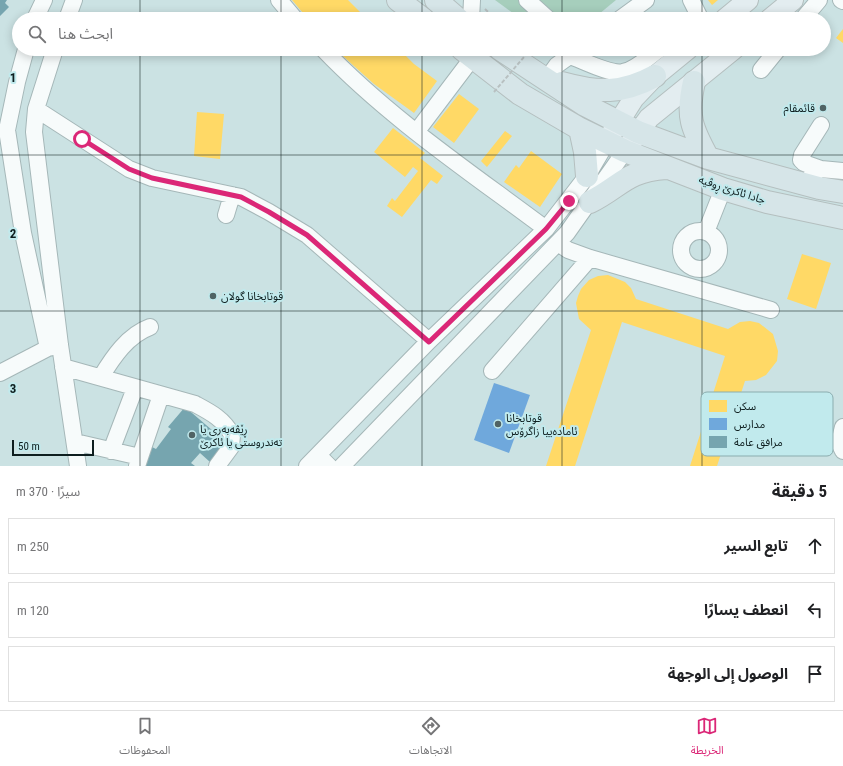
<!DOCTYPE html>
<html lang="ar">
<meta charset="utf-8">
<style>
body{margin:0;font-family:"Roboto Condensed","Noto Sans Arabic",sans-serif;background:#f2f2f2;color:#202124;direction:rtl}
.scale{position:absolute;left:12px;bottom:10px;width:82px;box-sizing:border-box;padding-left:4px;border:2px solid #0e1e1f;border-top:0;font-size:11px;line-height:14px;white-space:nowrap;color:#0e1e1f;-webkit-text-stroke:3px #c1eaed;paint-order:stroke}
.stop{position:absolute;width:12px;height:12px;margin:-9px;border:3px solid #db2777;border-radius:50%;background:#fff}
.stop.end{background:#db2777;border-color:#fff;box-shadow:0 1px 4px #0008}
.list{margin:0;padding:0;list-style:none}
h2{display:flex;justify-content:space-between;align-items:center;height:52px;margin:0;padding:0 16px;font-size:17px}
h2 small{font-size:13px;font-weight:400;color:#757577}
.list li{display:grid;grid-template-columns:26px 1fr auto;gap:12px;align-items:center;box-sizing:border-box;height:56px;margin:0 8px 8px;padding:0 8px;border:1px solid #e0e0e0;border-radius:0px}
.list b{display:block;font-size:15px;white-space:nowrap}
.list em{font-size:13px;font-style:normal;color:#757577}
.icon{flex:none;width:22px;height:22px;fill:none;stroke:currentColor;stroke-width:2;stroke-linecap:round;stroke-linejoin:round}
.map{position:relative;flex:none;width:843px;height:466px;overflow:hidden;direction:ltr}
.search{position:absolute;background:#fff;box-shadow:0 2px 10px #0003;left:12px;right:12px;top:12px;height:44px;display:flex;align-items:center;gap:10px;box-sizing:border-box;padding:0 14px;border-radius:22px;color:#757577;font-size:15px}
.sheet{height:244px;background:#fff}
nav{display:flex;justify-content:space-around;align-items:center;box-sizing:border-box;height:56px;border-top:1px solid #e0e0e0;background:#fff;font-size:11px;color:#757577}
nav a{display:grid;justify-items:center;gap:2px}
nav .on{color:#db2777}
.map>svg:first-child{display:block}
</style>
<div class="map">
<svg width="843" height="466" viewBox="0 0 843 466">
<rect width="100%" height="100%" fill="#cbe2e3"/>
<path fill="#a6cebc" d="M495 0H616L593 19H521Z"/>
<path fill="#ffd966" d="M292 0H348L367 19H308Z
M708 0H718L712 5Z
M843 29V43L836 38Z
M335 49H399L414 64 437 81 414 113 374 84Z
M459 94 479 109 454 143 433 127Z
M197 112 224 114 220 159 194 156Z
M393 128 425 153 420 158 443 176 437 184 431 180 402 217 387 206 392 198 395 201 418 171 413 167 405 177 374 152Z
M505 131 512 136 487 167 481 161Z
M531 151 562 174 540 207 504 182 516 165 519 168Z
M802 254 831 263 816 309 787 299Z
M608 275 625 282 631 288 636 299 728 329 740 322 750 321 759 323 773 334 778 351 777 361 766 375 756 380 745 381 717 466H690L725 356 622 322 575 466H546L591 330 579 319 576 303 578 296 581 289 589 280 598 276Z"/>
<path fill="#6fa8dc" d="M494 383 530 395 509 453 474 440Z"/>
<path fill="#76a5af" d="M0 0H7L5 3 9 7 0 16Z
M185 407 226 442 210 462 200 453 191 463 195 466H145L152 447 156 449 171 429 168 427Z"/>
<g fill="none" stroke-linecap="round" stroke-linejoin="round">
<defs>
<path id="minor" d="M279 0 295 19
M527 0 548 19
M691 0 699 16 698 19
M841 0 843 1
M35 19 44 0
M67 19 74 0
M471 19 472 0
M620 19 646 0
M803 19 819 0
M26 49 17 82 7 130 23 233 48 348
M55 49 36 109 34 132 60 345 78 466
M323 49C389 118 470 172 546 229
M570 56C582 60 610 75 623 72 636 70 649 56 660 49
M761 70 778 49
M547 79 557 65 578 50
M36 109 129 169 152 178 241 197 269 212 307 235 429 341
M417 131 473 57
M821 169 804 163 801 160 802 155 821 125
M812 174 821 169 843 171
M226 215 232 195
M681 250a19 19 0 1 1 38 0a19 19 0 1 1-38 0Z
M706 232 723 189
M558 243 568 250 590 258 771 310
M63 367 195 404C210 412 224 419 232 435L231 447 217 466
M492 371 590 258
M0 373 48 348 58 346
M101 377C113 357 128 335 150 327
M843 427 839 443 843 451
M75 442 140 457
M111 451 135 388
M318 455 329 466
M137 466 161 395
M307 466 429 341 546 229 587 176 607 142
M342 466 567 233 625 151"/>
<path id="major" d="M725 19 748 0
M770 19 793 0
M610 136 634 98 655 76 688 49
M630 144 649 118 734 49"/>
<path id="highway" d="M398 0 423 19
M436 0 458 19
M462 49 520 94 580 129 625 151 723 189 767 202 843 218
M500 49 585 105 638 132 708 158 819 188 843 192
M694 82C686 116 692 129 708 158
M562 83C598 93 622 94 655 76
M580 129 585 152 587 176
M590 202C622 186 625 171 666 168"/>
</defs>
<use href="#minor" stroke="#a5b7b8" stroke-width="18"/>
<use href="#major" stroke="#b4bfbf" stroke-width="22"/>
<use href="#highway" stroke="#b4bfbf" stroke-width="24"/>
<path stroke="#b8c0c1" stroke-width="2" stroke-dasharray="4 2" stroke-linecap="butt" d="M485 9 496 19"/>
<use href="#minor" stroke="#f7fbfb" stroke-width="16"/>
<use href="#major" stroke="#e3edf0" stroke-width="20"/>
<use href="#highway" stroke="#d6e5e8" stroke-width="22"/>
<path stroke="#b8c0c1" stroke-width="2" stroke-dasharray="4 2" stroke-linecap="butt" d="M494 92 530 50"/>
</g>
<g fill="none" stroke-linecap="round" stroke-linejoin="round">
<path stroke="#db2777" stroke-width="5" d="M82 139 129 169 152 178 241 197 269 212 307 235 429 342 546 229 569 201"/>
</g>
<path fill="none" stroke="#0e1e1f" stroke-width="1" stroke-opacity="0.55" d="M140 0V19M281 0V19M422 0V19M562 0V19M702 0V19M140 49V466M281 49V466M422 49V466M562 49V466M702 49V466M0 155H843M0 311H843"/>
<g fill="#506364" stroke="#c1eaed" stroke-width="1.5">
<circle cx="823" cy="108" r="4"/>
<circle cx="213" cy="296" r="4"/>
<circle cx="498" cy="424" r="4"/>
<circle cx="192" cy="435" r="4"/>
</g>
<g text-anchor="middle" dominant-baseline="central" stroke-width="4" stroke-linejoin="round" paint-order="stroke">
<g font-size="11" fill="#0e1e1f" stroke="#c1eaed" text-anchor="start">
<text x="815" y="108" text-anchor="end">قائمقام</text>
<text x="221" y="296">قوتابخانا گولان</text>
<text x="506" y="418">قوتابخانا<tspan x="506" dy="13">ئامادەییا زاگرۆس</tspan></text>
<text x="200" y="429">ڕێڤەبەری یا<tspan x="200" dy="13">تەندروستی یا ئاکرێ</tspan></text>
</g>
<g font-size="11" fill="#0e1e1f" stroke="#c1eaed">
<text transform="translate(732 190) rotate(18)">جادا ئاکرێ ڕوڤیە</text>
</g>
</g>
<rect x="701" y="392" width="132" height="64" rx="6" fill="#c1eaed" stroke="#8badaf" stroke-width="1"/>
<rect x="709" y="400" width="18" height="12" fill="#ffd966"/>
<rect x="709" y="418" width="18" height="12" fill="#6fa8dc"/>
<rect x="709" y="436" width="18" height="12" fill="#76a5af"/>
<g font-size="11" fill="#0e1e1f">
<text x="734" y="410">سكن</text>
<text x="734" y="428">مدارس</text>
<text x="734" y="446">مرافق عامة</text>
</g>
<g font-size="13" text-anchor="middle" font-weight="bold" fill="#0e1e1f" stroke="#c1eaed" stroke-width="4" stroke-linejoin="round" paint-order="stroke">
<text x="13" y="82">1</text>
<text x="13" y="238">2</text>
<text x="13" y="393">3</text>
</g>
</svg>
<div class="scale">50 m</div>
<div class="stop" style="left:82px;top:139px"></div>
<div class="stop end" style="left:569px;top:201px"></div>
<div class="search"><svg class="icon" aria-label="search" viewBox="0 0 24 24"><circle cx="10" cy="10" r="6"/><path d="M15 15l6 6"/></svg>ابحث هنا</div>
</div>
<section class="sheet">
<h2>5 دقيقة<small>سيرًا · 370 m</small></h2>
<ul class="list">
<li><svg class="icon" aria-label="ahead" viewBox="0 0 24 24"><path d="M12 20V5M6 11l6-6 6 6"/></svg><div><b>تابع السير</b></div><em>250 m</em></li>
<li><svg class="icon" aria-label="left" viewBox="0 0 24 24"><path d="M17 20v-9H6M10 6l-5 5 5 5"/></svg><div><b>انعطف يسارًا</b></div><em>120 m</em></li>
<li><svg class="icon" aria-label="arrive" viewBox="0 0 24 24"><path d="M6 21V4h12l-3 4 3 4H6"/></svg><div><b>الوصول إلى الوجهة</b></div></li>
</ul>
</section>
<nav>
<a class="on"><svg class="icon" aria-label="map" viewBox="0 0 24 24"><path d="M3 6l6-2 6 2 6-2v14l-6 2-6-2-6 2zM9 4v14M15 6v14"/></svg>الخريطة</a>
<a><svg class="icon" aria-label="directions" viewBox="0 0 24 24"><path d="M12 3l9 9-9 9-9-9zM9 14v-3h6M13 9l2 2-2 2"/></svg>الاتجاهات</a>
<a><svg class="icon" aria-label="saved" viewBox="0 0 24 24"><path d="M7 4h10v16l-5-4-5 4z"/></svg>المحفوظات</a>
</nav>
